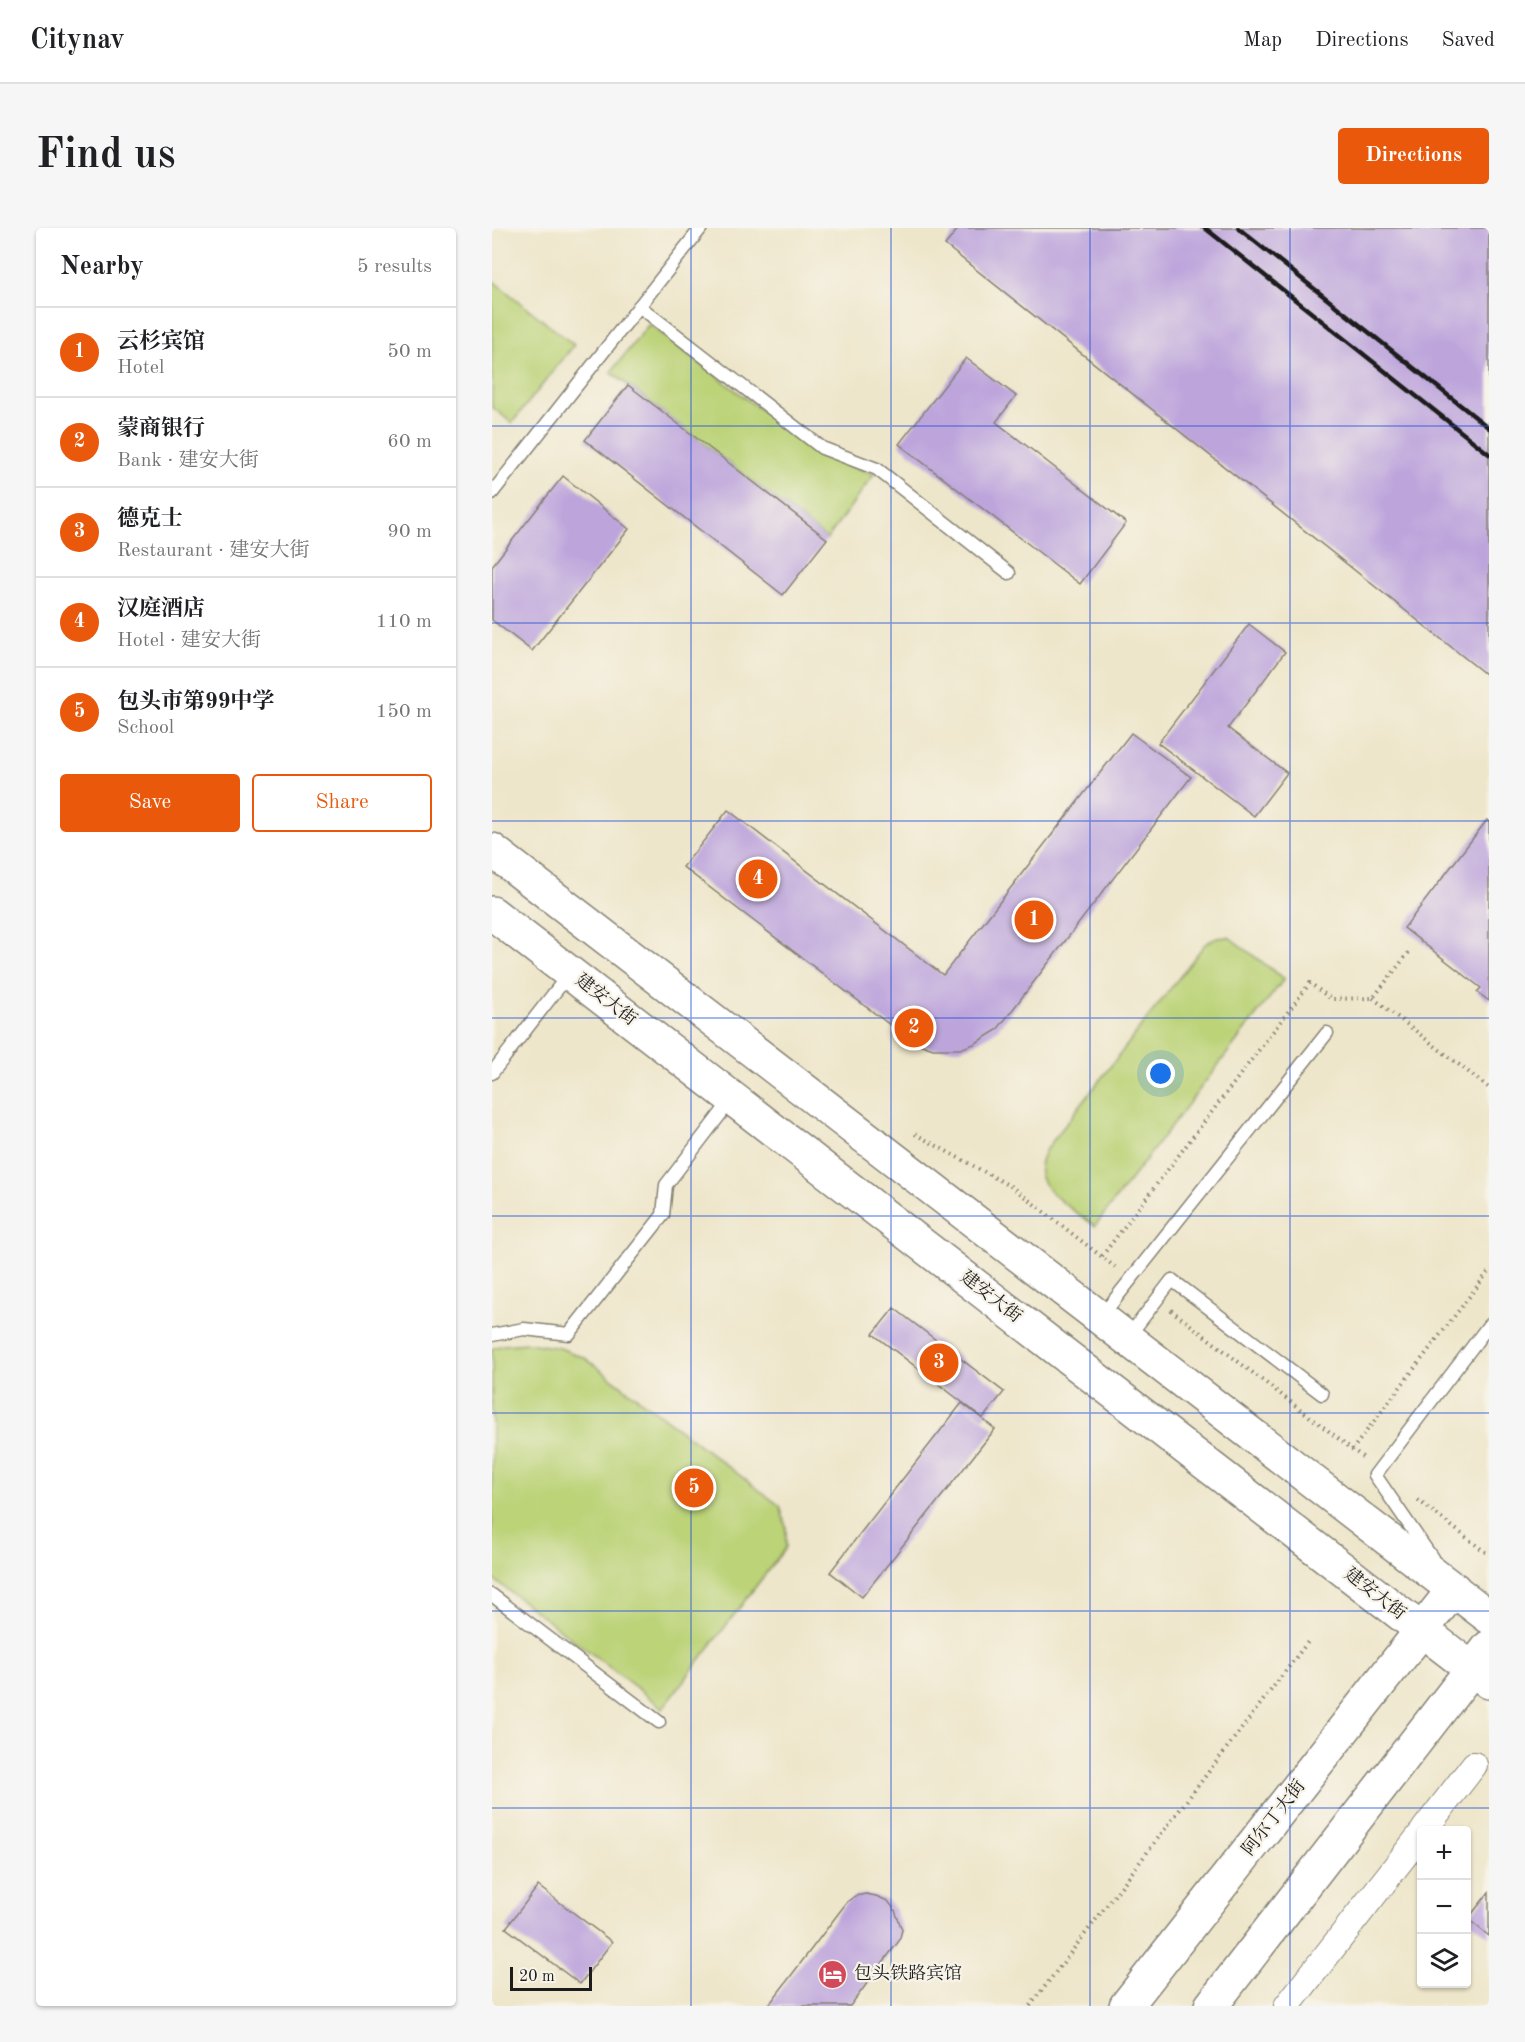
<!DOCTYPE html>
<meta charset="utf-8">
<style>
body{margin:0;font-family:"Old Standard TT","Noto Serif SC",serif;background:#f6f6f6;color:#202124}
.controls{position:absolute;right:18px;bottom:18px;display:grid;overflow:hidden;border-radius:6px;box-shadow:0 2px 4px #0004}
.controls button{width:54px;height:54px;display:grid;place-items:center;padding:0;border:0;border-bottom:2px solid #e0e0e0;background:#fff;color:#202124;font:30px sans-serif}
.scale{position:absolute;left:18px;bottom:15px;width:82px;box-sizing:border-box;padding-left:6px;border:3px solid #1c1c1c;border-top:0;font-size:16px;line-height:21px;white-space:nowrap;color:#1c1c1c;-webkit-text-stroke:4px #f7f3e8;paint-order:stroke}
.you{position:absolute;left:669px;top:846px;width:21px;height:21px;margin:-15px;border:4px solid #fff;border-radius:50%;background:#1a73e8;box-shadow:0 0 0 9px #1a73e833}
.badge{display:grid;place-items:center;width:39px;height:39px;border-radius:50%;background:#ea580c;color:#fff;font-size:20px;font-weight:700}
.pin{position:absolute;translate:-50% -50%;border:3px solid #fff;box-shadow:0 2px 6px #0006}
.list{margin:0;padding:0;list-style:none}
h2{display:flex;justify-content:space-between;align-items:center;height:78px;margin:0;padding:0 24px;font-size:26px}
h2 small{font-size:20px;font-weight:400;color:#757577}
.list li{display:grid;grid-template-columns:39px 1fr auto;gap:18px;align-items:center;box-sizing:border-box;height:90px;padding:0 24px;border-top:2px solid #e0e0e0}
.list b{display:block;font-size:22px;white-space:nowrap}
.list p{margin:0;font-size:20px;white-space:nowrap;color:#757577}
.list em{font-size:20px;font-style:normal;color:#757577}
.actions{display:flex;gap:12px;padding:18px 24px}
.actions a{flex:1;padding:14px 0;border:2px solid #ea580c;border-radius:6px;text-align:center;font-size:21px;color:#ea580c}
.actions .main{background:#ea580c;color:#fff}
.icon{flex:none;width:33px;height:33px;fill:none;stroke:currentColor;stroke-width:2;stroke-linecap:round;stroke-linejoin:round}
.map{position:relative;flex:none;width:997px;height:1778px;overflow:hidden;border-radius:6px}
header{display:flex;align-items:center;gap:36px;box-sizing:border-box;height:84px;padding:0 30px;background:#fff;border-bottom:2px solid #e0e0e0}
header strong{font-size:28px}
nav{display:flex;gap:33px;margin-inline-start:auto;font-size:21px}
.intro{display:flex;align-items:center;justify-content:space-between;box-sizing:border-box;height:144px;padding:0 36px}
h1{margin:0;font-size:42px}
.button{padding:15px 27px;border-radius:6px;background:#ea580c;color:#fff;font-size:21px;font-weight:700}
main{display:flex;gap:36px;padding:0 36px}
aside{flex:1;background:#fff;border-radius:6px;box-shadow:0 2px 4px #0004}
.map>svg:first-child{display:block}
</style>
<header>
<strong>Citynav</strong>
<nav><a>Map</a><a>Directions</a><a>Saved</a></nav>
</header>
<div class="intro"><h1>Find us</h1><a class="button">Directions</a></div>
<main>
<aside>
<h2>Nearby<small>5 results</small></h2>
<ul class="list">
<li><span class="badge">1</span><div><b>云杉宾馆</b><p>Hotel</p></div><em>50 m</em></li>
<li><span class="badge">2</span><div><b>蒙商银行</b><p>Bank · 建安大街</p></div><em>60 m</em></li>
<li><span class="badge">3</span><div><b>德克士</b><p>Restaurant · 建安大街</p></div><em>90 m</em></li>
<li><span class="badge">4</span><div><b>汉庭酒店</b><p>Hotel · 建安大街</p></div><em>110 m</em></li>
<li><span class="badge">5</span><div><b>包头市第99中学</b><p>School</p></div><em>150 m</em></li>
</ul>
<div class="actions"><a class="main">Save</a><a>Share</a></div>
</aside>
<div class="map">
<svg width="997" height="1778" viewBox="0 0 997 1778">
<rect width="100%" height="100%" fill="#f7f3e8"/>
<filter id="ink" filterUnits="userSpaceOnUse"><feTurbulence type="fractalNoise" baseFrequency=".0167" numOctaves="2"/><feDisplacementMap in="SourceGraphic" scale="12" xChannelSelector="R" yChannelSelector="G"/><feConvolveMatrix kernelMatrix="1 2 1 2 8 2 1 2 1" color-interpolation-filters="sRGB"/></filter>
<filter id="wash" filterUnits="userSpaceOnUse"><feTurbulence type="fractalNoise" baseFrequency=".008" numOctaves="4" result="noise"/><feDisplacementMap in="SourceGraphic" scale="24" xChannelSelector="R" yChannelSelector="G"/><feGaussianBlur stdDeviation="1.35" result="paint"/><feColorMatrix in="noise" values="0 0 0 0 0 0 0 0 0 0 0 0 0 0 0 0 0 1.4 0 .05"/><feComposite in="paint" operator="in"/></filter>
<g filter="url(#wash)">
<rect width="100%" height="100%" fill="#eee6ca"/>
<path fill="#bcd378" stroke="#6c784a" stroke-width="1.5" d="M0 52 82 117 20 195 0 179Z
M157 96 326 226 382 246 335 311 119 144Z
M737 709 792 751 603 998C589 987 551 965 548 946 547 938 549 931 553 923L713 716 724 710Z
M36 1115 68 1120 93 1130 288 1278 294 1299V1319L171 1480 0 1350V1121L11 1117Z"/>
<g id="blocks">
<path fill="#bda5dc" d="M467 0H997V449L453 17Z
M474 130 524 168 504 194 634 295 588 356 407 216Z
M136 157 335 311 291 367 93 212Z
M71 248 137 301 40 423 0 392V338Z
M757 396 793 424 736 500 795 545 762 588 666 515Z
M639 505 699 549 505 802 482 816 468 821H441L419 813 191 639 236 582 451 747Z
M995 592 997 594V773L985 764 989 760 912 700Z
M402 1080 512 1164 491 1190 381 1106Z
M470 1175 503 1201 370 1369 338 1344Z
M46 1658 120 1714 88 1756 14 1700Z
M997 1664V1708L976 1691Z
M374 1666 384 1668 396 1673 403 1682 410 1702 407 1713 358 1778H276L355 1674 363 1668Z"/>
</g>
</g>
<g filter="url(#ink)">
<use href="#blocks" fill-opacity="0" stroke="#858173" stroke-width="1.5"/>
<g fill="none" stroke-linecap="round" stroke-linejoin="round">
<defs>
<path id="service" d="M147 78 330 220 385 241 517 345
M0 265 209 0
M0 845 77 746
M608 1090 835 805
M0 1107 32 1101 77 1106 171 987 174 957 240 871
M636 1109 680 1052 830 1166
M940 1330 883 1247 997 1097
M0 1367 167 1494"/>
<path id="minor" d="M932 1602 982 1537
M795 1778 930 1605"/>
<path id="secondary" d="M0 622 997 1389
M0 685 997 1454"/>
<path id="primary" d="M634 1778 962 1361
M719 1778 997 1419"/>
</defs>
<use href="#service" stroke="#858173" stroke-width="15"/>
<use href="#minor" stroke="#858173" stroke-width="28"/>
<use href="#secondary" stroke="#858173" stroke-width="36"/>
<use href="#primary" stroke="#858173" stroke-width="36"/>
<path stroke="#858173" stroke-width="4" stroke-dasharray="1.5 4.5" stroke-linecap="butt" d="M881 770 997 860
M423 906 520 959 623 1039
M610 1028 818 755 839 771 881 770 918 723
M679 1082 873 1231
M860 1222 997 1043
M926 1272 997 1327
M538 1778 818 1411"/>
<use href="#service" stroke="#fff" stroke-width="12"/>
<use href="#minor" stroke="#fff" stroke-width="26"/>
<use href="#secondary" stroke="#fff" stroke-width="33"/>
<use href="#primary" stroke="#fff" stroke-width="33"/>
<path stroke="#1c1c1c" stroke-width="4.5" d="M713 0 997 226
M746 0 997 200"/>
</g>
</g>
<path fill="none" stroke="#1d4ed8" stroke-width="1.5" stroke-opacity="0.55" d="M199 0V1778M399 0V1778M598 0V1778M798 0V1778M0 198H997M0 395H997M0 593H997M0 790H997M0 988H997M0 1185H997M0 1383H997M0 1580H997"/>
<defs>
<symbol id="hotel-disc" viewBox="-11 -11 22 22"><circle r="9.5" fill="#d1495b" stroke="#f7f3e8"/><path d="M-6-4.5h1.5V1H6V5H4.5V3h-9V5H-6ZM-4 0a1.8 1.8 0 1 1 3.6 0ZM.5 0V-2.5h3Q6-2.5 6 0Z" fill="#fff"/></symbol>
</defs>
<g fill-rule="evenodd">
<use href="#hotel-disc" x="324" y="1730" width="33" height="33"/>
</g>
<g text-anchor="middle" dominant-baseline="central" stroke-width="4.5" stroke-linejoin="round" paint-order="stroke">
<g font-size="18" fill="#1c1c1c" stroke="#f7f3e8">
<text transform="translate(114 772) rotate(38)">建安大街</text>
<text transform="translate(499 1069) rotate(38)">建安大街</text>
<text transform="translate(883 1366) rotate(38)">建安大街</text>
<text transform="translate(782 1590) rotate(-52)">阿尔丁大街</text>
</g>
<g font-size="18" fill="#1c1c1c" stroke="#f7f3e8" text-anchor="start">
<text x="362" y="1746">包头铁路宾馆</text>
</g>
</g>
</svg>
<div class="controls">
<button>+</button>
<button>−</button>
<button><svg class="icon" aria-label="layers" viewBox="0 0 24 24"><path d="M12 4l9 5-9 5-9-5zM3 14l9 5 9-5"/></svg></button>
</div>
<div class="scale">20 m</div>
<div class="you"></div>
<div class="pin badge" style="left:542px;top:692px">1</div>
<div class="pin badge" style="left:422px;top:800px">2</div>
<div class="pin badge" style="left:447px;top:1135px">3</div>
<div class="pin badge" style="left:266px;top:651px">4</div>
<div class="pin badge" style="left:202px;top:1260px">5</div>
</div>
</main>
